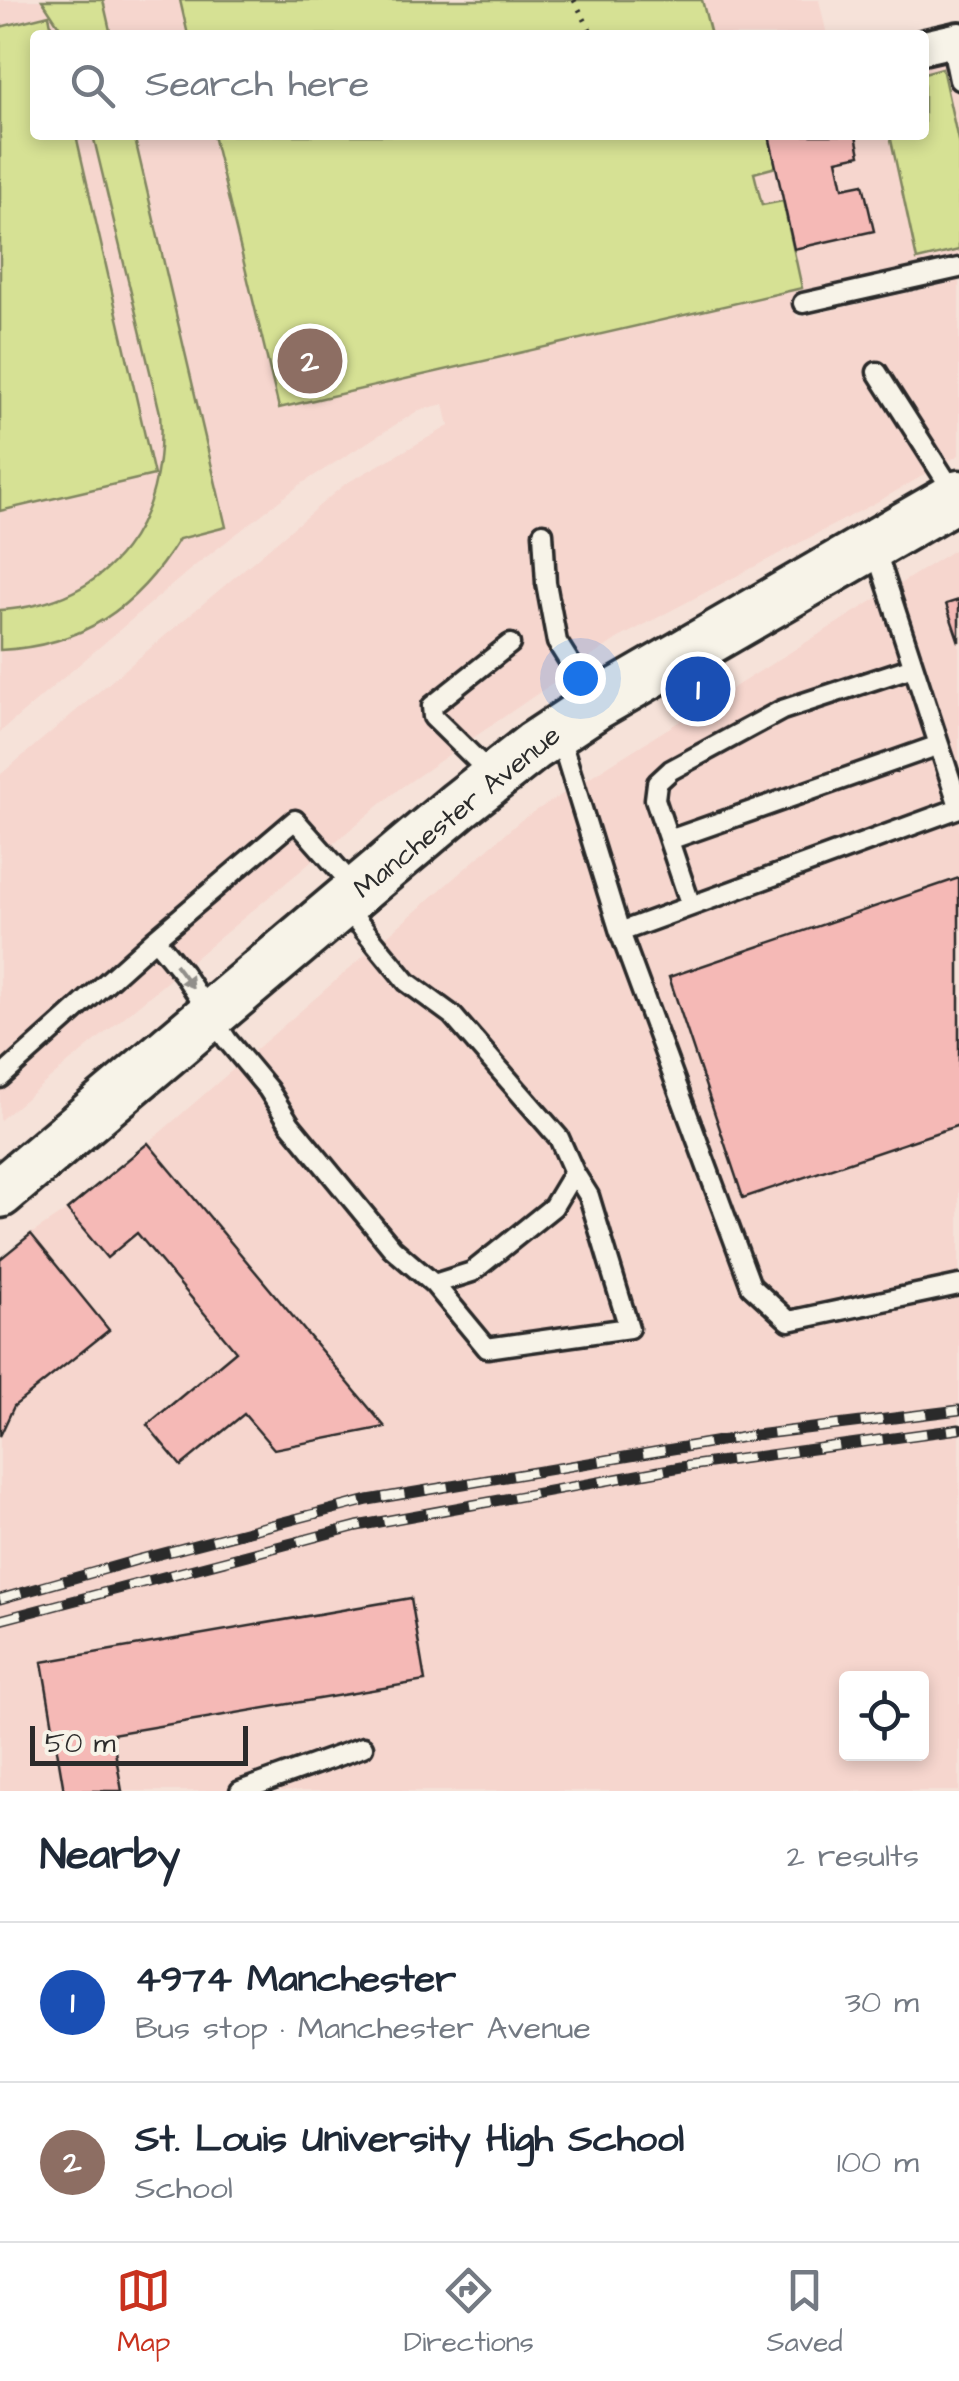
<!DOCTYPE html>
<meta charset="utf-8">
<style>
body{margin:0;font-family:"Architects Daughter",sans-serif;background:#f6f6f7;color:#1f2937}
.controls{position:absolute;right:30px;bottom:30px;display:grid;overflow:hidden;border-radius:10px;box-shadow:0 5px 15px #0003}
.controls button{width:90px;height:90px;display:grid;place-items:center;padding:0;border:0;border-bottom:2px solid #e0e1e3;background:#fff;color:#1f2937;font:50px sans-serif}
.scale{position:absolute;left:30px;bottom:25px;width:218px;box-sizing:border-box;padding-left:10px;border:5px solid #2b2b2b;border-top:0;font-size:28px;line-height:35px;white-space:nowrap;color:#2b2b2b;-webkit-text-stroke:8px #f7f3e8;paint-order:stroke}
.you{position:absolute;left:580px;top:678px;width:35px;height:35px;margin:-25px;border:8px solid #fff;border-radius:50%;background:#1a73e8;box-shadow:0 0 0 15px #1a73e833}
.badge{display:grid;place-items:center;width:65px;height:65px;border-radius:50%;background:#c8321e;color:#fff;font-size:32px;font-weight:700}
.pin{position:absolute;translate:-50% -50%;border:5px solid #fff;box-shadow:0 2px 10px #0006}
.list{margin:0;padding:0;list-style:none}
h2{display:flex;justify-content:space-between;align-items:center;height:130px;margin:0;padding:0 40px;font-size:42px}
h2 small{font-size:32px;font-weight:400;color:#747a83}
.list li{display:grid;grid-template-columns:65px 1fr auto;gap:30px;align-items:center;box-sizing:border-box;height:160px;padding:0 40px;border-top:2px solid #e0e1e3}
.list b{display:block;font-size:38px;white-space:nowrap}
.list p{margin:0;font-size:32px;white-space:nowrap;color:#747a83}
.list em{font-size:32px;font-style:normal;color:#747a83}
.icon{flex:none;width:55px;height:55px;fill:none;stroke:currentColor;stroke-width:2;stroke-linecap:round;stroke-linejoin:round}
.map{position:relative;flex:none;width:959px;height:1791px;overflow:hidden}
.search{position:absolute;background:#fff;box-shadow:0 5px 15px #0003;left:30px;right:30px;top:30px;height:110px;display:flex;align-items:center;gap:25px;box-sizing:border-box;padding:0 35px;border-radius:10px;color:#747a83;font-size:38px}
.sheet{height:450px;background:#fff}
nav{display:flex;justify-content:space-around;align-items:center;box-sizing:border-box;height:140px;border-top:2px solid #e0e1e3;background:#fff;font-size:28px;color:#747a83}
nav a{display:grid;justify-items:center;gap:5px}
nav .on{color:#c8321e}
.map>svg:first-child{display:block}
</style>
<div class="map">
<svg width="959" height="1791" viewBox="0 0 959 1791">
<rect width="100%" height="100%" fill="#f6e2d9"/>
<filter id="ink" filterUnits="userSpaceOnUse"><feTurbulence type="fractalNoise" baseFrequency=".01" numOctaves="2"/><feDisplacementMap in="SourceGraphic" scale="20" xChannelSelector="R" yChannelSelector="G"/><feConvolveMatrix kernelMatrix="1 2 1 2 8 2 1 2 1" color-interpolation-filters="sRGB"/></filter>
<g filter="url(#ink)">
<path fill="#f6d6ce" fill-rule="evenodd" d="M0 0H819L827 35H35V135H924V66L959 58V261L792 298 797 318 959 281V455L877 502 617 639 399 789 0 1120V775L345 484 449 426 444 404 419 410 301 484 192 568 0 732Z
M959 547V1791H0V1262L31 1234 67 1210 148 1143 521 820ZM846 1678H922V1754H846Z"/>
<path fill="#d6e194" stroke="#808660" stroke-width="2.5" d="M42 0H103L111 35H65Z
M180 0H702L711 35H188Z
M49 15 53 35H35V135H76L154 475 0 511V27Z
M942 68 959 145V250L917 260 890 135H924V73Z
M93 135H134L226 527 179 539C137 608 82 646 0 650V610C113 603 167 520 160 413Z
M213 135H769L776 167 754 173 762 205 783 201 802 288 279 408Z"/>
<path fill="#f5b9b6" stroke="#2b2b2b" stroke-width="2.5" d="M769 135H856L860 155 837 160 843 188 863 184 874 231 794 249Z
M959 600V642L946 604Z
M959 878V1125L743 1198 669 977Z
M148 1143 385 1427 274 1449 244 1414 181 1466 147 1425 236 1351 137 1233 107 1258 67 1210Z
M31 1234 109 1330 14 1406 0 1436V1259Z
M411 1598 425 1681 112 1734 122 1791H64L42 1662Z"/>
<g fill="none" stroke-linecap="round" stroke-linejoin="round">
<defs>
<path id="service" d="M951 41 959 80
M803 303 959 268
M877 372 956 496
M543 533 546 583 557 642 594 701
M874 545 959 806
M558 731 620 932 959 808
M493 776 433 717 432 706 510 644
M669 840 939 745
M691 906 655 799 657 783 671 770 782 710 913 667
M620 932 751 1286 789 1321 959 1285
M155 939 183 973 227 1040 268 1089 290 1124 392 1248 434 1284 472 1272 553 1207 574 1172 559 1138 452 1015 407 982 343 904
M0 1078 155 939 295 820 357 890
M434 1284 487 1348 629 1328 589 1196 574 1172
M240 1791 363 1747"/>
<path id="minor" d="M924 47 959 39"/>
<path id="secondary" d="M0 1193 459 805 534 746 596 705 959 495"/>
</defs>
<use href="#service" stroke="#2b2b2b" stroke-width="25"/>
<use href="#minor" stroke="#2b2b2b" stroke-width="40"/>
<use href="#secondary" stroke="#2b2b2b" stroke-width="55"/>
<path stroke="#2b2b2b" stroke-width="5" stroke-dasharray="2.5 8" stroke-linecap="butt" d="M574 0 593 35"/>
<use href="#service" stroke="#f7f3e8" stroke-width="18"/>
<use href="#minor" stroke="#f7f3e8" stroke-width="32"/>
<use href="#secondary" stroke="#f7f3e8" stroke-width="48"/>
<defs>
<path id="rail" d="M0 1599 137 1560 368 1500 756 1435 959 1410
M0 1620 357 1526 681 1467 959 1429"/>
</defs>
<use href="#rail" stroke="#2b2b2b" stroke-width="11"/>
<use href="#rail" stroke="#f7f3e8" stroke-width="8" stroke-dasharray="22" stroke-linecap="butt"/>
</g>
<defs><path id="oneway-solid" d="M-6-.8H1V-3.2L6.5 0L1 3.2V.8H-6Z" transform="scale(2.5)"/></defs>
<use fill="#918f8a" href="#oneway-solid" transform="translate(184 976) rotate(53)"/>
</g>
<g text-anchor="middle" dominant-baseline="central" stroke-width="9" stroke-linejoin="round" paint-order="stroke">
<g font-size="28" fill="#2b2b2b" stroke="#f7f3e8">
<text transform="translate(457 812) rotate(-39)">Manchester Avenue</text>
</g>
</g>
</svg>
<div class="controls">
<button><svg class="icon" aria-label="locate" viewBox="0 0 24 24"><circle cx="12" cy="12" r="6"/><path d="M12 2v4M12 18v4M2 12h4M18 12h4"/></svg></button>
</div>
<div class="scale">50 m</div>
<div class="you"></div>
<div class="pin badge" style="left:698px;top:689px;background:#1a4fb4">1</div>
<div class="pin badge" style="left:310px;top:361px;background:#8d6e63">2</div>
<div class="search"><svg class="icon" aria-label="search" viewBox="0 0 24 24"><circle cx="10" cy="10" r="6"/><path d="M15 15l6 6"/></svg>Search here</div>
</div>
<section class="sheet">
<h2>Nearby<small>2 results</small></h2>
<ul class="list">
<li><span class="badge" style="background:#1a4fb4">1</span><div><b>4974 Manchester</b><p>Bus stop · Manchester Avenue</p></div><em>30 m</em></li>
<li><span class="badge" style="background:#8d6e63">2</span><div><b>St. Louis University High School</b><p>School</p></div><em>100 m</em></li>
</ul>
</section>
<nav>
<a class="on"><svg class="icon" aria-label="map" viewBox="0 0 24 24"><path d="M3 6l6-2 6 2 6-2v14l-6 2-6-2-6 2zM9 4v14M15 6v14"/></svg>Map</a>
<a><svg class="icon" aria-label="directions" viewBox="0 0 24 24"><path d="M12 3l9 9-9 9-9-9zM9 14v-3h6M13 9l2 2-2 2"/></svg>Directions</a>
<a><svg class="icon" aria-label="saved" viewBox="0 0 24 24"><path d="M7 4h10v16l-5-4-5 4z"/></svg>Saved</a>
</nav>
